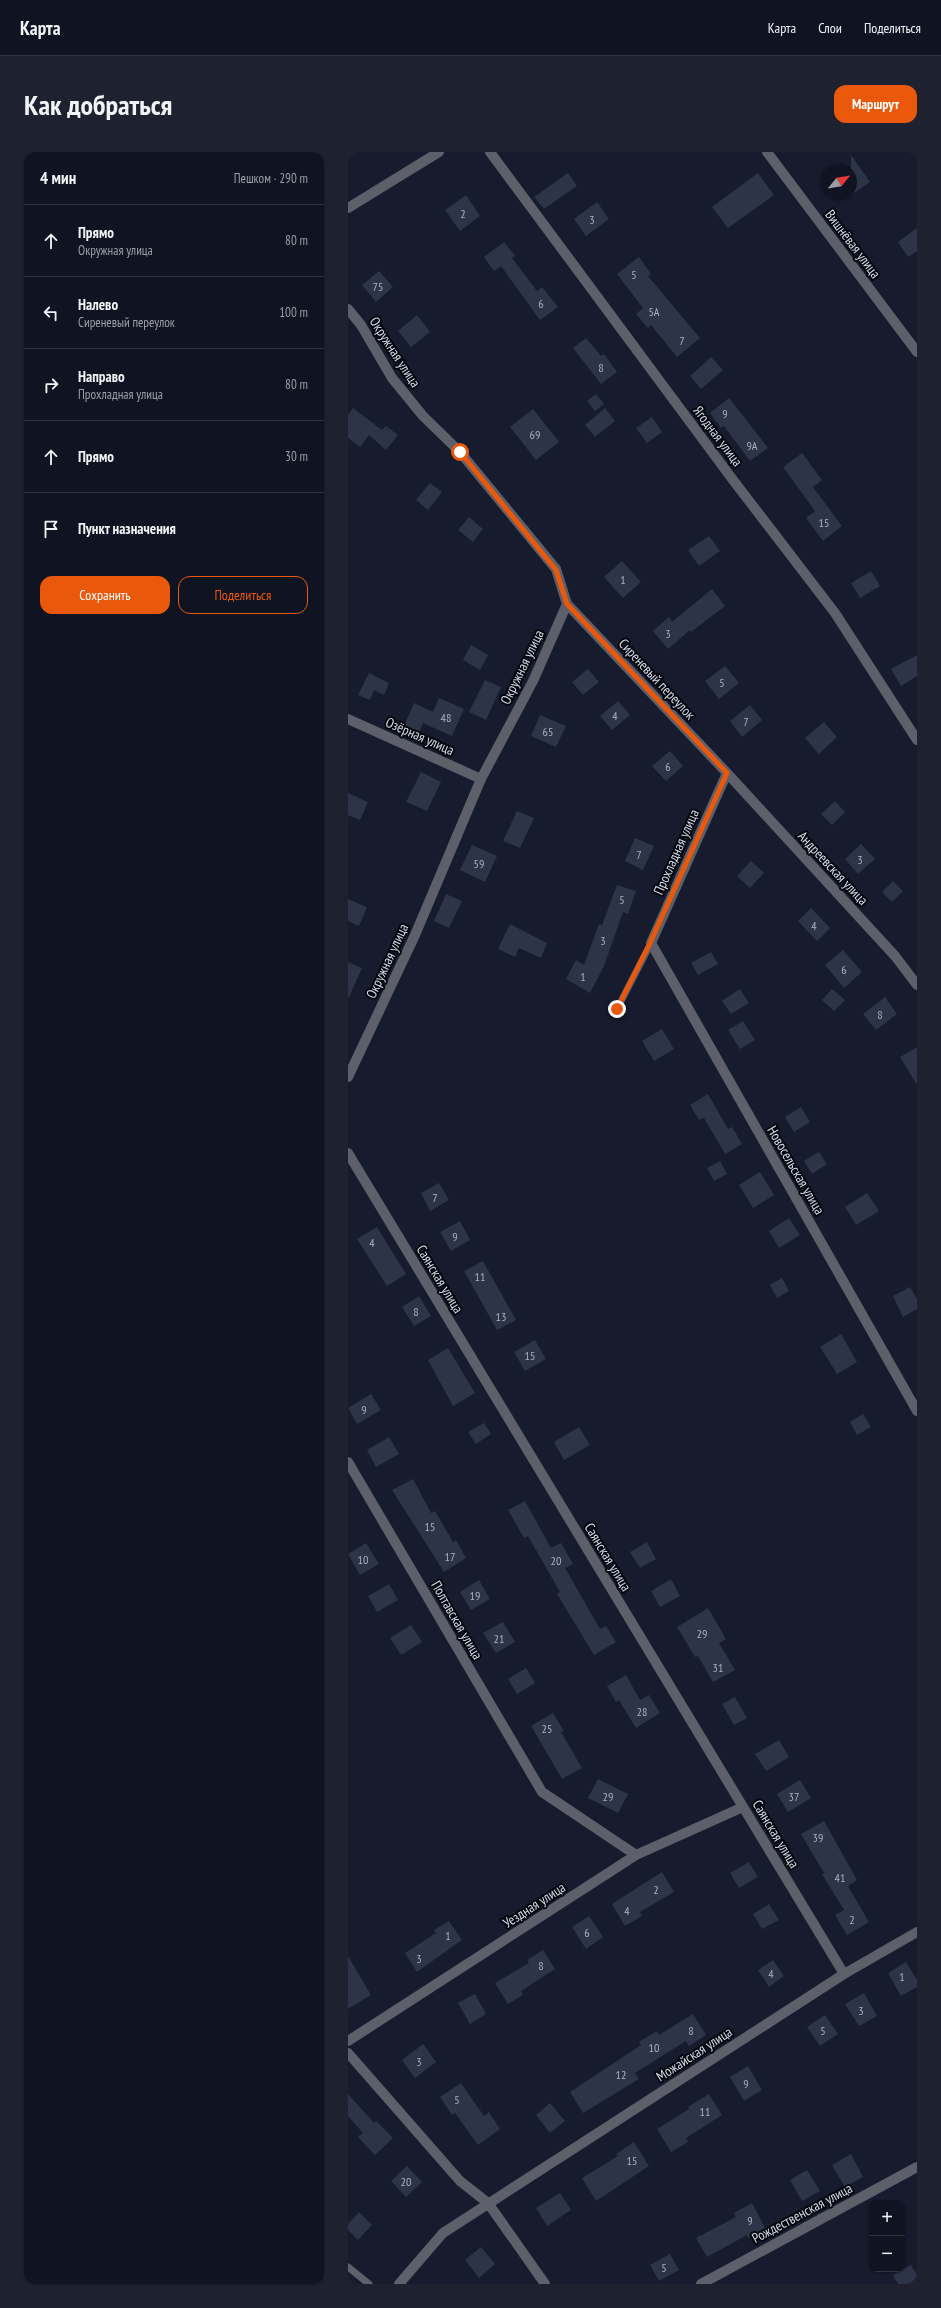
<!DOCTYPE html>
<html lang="ru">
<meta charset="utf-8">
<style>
body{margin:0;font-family:"PT Sans Narrow",sans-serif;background:#1e212f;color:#f1f3f6}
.controls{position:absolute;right:12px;bottom:12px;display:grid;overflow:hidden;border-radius:8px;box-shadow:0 1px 3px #0004}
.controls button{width:36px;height:36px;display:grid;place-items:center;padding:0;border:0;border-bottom:1px solid #303340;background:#101422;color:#f1f3f6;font:20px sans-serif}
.compass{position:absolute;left:473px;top:12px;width:36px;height:36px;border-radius:50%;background:#101422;box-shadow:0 1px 3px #0004;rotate:60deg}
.stop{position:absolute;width:12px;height:12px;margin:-9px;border:3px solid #ea580c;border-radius:50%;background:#fff}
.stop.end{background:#ea580c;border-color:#fff;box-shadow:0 1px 4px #0008}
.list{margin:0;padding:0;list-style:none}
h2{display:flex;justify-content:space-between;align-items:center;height:52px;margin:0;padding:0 16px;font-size:17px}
h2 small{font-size:13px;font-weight:400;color:#9c9ea5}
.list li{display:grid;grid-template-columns:26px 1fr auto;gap:12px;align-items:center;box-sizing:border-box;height:72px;padding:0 16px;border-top:1px solid #303340}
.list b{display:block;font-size:15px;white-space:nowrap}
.list p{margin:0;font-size:13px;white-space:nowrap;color:#9c9ea5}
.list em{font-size:13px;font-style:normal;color:#9c9ea5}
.actions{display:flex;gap:8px;padding:12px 16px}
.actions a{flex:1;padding:9px 0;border:1px solid #ea580c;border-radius:12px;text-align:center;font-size:14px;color:#ea580c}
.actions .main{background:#ea580c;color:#fff}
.icon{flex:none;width:22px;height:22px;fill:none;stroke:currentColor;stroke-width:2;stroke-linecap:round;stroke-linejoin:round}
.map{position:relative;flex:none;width:569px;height:2132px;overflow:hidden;border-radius:12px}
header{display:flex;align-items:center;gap:24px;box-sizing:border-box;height:56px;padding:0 20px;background:#101422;border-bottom:1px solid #303340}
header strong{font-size:19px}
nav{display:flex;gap:22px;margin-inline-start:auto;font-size:14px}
.intro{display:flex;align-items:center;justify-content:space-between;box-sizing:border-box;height:96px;padding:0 24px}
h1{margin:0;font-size:28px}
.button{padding:10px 18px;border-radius:12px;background:#ea580c;color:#fff;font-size:14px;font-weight:700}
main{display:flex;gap:24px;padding:0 24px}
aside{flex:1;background:#101422;border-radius:12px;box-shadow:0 1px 3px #0004}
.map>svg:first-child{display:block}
</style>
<header>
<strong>Карта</strong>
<nav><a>Карта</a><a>Слои</a><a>Поделиться</a></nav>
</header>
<div class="intro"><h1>Как добраться</h1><a class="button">Маршрут</a></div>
<main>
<aside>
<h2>4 мин<small>Пешком · 290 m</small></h2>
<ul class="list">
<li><svg class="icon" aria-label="ahead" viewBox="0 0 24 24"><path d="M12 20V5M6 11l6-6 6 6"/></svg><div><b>Прямо</b><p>Окружная улица</p></div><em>80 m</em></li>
<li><svg class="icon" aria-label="left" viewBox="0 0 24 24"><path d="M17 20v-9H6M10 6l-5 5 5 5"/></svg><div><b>Налево</b><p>Сиреневый переулок</p></div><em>100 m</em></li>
<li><svg class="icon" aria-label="right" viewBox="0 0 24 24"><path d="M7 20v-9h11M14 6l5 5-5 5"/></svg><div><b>Направо</b><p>Прохладная улица</p></div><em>80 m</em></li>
<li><svg class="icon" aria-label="ahead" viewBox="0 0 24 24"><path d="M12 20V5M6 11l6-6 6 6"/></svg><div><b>Прямо</b></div><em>30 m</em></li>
<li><svg class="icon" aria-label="arrive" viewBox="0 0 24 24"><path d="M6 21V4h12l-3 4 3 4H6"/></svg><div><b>Пункт назначения</b></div></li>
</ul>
<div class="actions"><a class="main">Сохранить</a><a>Поделиться</a></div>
</aside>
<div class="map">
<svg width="569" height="2132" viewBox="0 0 569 2132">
<rect width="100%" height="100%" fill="#161b2d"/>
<path fill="#2e3447" d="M503 3 522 30 503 43Z
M220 21 229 34 196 57 186 45Z
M410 21 426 43 380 76 364 55Z
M118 43 132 64 112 79 97 58Z
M249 50 261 67 238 84 226 67Z
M569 76V99L560 105 550 90Z
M156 90 167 104 164 106 189 139 194 135 210 155 192 168 153 114 146 119 136 105Z
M291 105 303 122 300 124 352 186 329 205 303 173 300 176 288 162 295 156 269 122Z
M31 119 45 135 28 150 14 133Z
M69 163 82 180 63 195 50 179Z
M238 186 253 204 256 202 269 220 253 232 225 196Z
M363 205 375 218 353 237 342 224Z
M248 242 256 252 247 259 239 249Z
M381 246 420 296 402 309 376 274 373 276 362 261Z
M5 256 34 278 38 274 50 283 38 298 21 283 12 295 0 286V263Z
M257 256 267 269 247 285 237 273Z
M185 257 211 290 188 308 162 275Z
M304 265 314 280 299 291 288 276Z
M454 301 474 328 465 335 494 374 475 389 458 366 467 359 435 315Z
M82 331 94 340 80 358 68 348Z
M121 365 135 377 125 390 110 378Z
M361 384 372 399 351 414 340 398Z
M274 409 293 430 275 446 256 425Z
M523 419 532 434 512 446 503 431Z
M364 437 377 454 343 480 342 478 320 497 305 479 321 465 324 470Z
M123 493 140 503 132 518 115 508Z
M569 503V524L553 534 543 517Z
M377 514 391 531 371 547 357 529Z
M240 517 251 530 235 543 224 530Z
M21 521 41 531 36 543 26 538 22 548 10 543Z
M137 528 153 535 138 568 121 560Z
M91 546 116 557 104 584 75 571 71 581 56 574 66 551 85 560Z
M270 549 282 563 264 578 252 564Z
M402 553 414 568 394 585 382 569Z
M192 563 218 574 208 595 183 584Z
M476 570 489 585 471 602 457 586Z
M322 599 335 614 318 629 304 614Z
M73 620 93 630 79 659 58 650Z
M0 641 20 650 12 668 0 663Z
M487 649 497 660 484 673 473 662Z
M169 659 186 666 172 696 155 689Z
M287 686 306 694 295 718 277 709Z
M513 692 527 707 510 722 497 707Z
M124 693 149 704 137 730 112 718Z
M403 709 416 721 402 736 389 724Z
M545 729 555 739 544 750 534 740Z
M269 733 288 739 280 762 275 760 256 814 242 841 218 827 228 808 236 813 251 772 254 773Z
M98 742 114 749 101 776 86 769Z
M0 747 19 755 11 774 0 769Z
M463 756 482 776 469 789 450 769Z
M162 772 199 791 193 806 171 796 167 805 150 797Z
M495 798 514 820 496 836 477 813Z
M363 800 370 812 350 823 343 811Z
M0 810 14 816 0 847Z
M392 837 401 851 383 862 374 849Z
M484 837 497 848 486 859 474 848Z
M537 845 549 862 528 878 515 862Z
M395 869 407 888 392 897 380 878Z
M314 877 326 897 306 909 294 889Z
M569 895V933L552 905Z
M360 942 380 977 384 975 394 992 377 1002 356 966 351 968 342 953Z
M453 955 462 970 446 980 437 965Z
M471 1000 479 1012 464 1022 456 1009Z
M372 1009 379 1022 366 1029 359 1016Z
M412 1020 426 1043 405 1056 391 1033Z
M91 1031 101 1048 82 1059 73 1041Z
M519 1041 531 1059 508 1073 497 1055Z
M441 1066 452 1083 431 1096 421 1079Z
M112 1069 122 1088 103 1099 92 1080Z
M29 1075 58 1122 39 1134 9 1087Z
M135 1109 168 1168 149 1178 116 1119Z
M434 1126 441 1139 429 1146 422 1133Z
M562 1135 569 1147V1157L555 1165 545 1144Z
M71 1144 83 1164 66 1174 54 1155Z
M493 1182 509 1210 489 1222 472 1195Z
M187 1188 198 1207 177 1219 166 1200Z
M100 1196 127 1241 105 1254 80 1208Z
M23 1242 33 1258 9 1272 0 1256Z
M515 1262 523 1275 509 1283 502 1270Z
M136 1271 143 1282 128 1292 120 1280Z
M231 1275 242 1293 216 1308 206 1290Z
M41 1285 51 1302 28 1315 19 1298Z
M65 1327 83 1361 87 1359 105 1390 108 1388 118 1406 96 1420 44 1338Z
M177 1349 203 1396 213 1391 225 1412 217 1416 252 1477 258 1474 268 1490 246 1503 209 1442 212 1440 180 1384 176 1386 160 1358Z
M299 1390 308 1407 292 1416 282 1400Z
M18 1391 31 1412 12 1423 0 1402Z
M323 1427 332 1444 312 1455 303 1439Z
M131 1428 142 1447 123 1458 112 1440Z
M41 1432 50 1448 29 1460 20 1444Z
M360 1456 378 1487 371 1491 387 1518 365 1530 350 1504 347 1505 329 1475Z
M155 1470 167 1490 148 1501 135 1481Z
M63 1473 74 1490 53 1503 42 1486Z
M178 1516 187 1531 169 1542 160 1527Z
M278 1523 292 1548 301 1543 312 1561 288 1576 271 1548 268 1550 259 1534Z
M387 1545 399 1566 386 1573 374 1552Z
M205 1561 216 1579 213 1580 234 1616 214 1627 183 1574Z
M431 1588 441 1605 418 1619 407 1602Z
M250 1627 280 1642 270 1661 240 1646Z
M452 1628 463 1646 440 1660 429 1642Z
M476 1669 509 1728 500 1734 521 1770 499 1783 487 1763 496 1758 474 1722 476 1721 453 1682Z
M401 1710 410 1725 391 1736 382 1721Z
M314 1720 326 1740 292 1760 294 1764 277 1774 264 1752Z
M421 1752 431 1768 414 1777 405 1762Z
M241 1764 255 1785 238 1797 224 1775Z
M101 1769 114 1788 69 1820 57 1801 88 1781 86 1778Z
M195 1798 207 1817 173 1839 175 1843 160 1852 147 1831 181 1811 179 1808Z
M0 1804 23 1843 0 1857Z
M425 1808 436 1824 421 1835 410 1818Z
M558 1810 569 1828V1835L553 1844 540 1821Z
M516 1841 529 1864 511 1874 497 1852Z
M127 1842 138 1862 122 1872 110 1851Z
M345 1862 358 1883 341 1894 338 1889 287 1921 291 1927 235 1961 222 1940 293 1893 291 1890 309 1879 311 1883Z
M477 1863 490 1882 472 1894 459 1875Z
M75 1892 88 1910 67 1926 54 1908Z
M400 1914 414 1938 396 1949 382 1925Z
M113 1931 136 1964 141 1960 152 1977 130 1993 107 1961 104 1963 92 1945Z
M0 1942 26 1971 28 1969 45 1986 27 2003 10 1985 15 1981 0 1964Z
M361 1942 374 1963 338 1986 340 1990 323 2000 309 1977 341 1957 340 1955Z
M202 1951 217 1969 202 1981 188 1963Z
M286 1990 301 2014 248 2049 234 2026 270 2004 268 2002Z
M503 2002 515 2025 497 2035 484 2013Z
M59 2014 74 2030 58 2045 43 2029Z
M459 2018 472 2039 454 2049 442 2028Z
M212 2041 223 2058 199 2074 188 2056Z
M404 2051 417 2076 400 2086 399 2083 359 2105 348 2086 388 2065 386 2061Z
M11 2060 24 2073 10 2088 0 2078V2072Z
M133 2095 147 2112 131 2126 117 2108Z
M322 2102 331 2118 311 2129 302 2113Z
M563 2113 569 2123V2129L563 2132H550L545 2123Z"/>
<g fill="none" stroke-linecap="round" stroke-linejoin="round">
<path stroke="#5d606a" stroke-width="7" d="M269 857 303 791
M0 2115 21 2132"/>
<path stroke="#5d606a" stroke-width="10" d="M142 0 385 328 487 461 569 588
M419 0 569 200
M0 56 91 0
M0 157 13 173 44 226 75 264 112 300 208 417 219 452 185 529 133 627 67 783 0 925
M219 452 379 621 547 804 569 833
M0 567 133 627
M379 621 303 791 569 1259
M0 1001 496 1822
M0 1310 194 1640 288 1703
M0 1889 288 1703 395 1655
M0 1901 112 2029 140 2051 197 2132
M51 2132 95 2081 496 1822 569 1780
M353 2132 569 2015"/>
</g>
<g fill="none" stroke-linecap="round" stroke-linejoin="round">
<path stroke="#ea580c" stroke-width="5" d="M112 300 208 418 219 452 379 621 302 791 269 857"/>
</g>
<g text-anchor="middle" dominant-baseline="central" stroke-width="4" stroke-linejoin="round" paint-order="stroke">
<g font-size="12" fill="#adb1c0">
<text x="115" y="61">2</text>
<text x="244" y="67">3</text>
<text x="286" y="122">5</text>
<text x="30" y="134">75</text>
<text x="193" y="151">6</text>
<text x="306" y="159">5А</text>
<text x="334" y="188">7</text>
<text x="253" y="215">8</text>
<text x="377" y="261">9</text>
<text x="187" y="282">69</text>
<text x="404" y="293">9А</text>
<text x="476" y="370">15</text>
<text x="275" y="427">1</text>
<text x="320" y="481">3</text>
<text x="374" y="530">5</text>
<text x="267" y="563">4</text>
<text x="98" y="565">48</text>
<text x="398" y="569">7</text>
<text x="200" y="579">65</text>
<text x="320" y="614">6</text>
<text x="291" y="702">7</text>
<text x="512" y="707">3</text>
<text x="131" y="711">59</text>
<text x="274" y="747">5</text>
<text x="466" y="773">4</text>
<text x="255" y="788">3</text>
<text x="496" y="817">6</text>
<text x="235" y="824">1</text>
<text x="532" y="862">8</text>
<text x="87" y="1045">7</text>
<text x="107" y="1084">9</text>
<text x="24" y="1090">4</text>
<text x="132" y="1124">11</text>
<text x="68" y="1159">8</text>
<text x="153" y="1164">13</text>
<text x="182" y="1203">15</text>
<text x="16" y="1257">9</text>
<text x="82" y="1374">15</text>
<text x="102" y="1404">17</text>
<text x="15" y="1407">10</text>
<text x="208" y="1408">20</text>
<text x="127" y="1443">19</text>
<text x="354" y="1481">29</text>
<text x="151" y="1486">21</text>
<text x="370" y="1515">31</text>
<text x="294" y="1559">28</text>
<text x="199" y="1576">25</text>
<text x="260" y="1644">29</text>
<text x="446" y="1644">37</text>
<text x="470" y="1685">39</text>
<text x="492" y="1725">41</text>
<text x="308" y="1737">2</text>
<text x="279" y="1758">4</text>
<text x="504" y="1767">2</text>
<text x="239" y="1780">6</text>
<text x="100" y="1783">1</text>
<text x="71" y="1806">3</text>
<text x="193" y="1813">8</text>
<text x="423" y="1821">4</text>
<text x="554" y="1824">1</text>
<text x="513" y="1858">3</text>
<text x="343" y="1878">8</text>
<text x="475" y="1878">5</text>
<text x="306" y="1895">10</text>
<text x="71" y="1909">3</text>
<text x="273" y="1922">12</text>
<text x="398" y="1931">9</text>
<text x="109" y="1947">5</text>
<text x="357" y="1959">11</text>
<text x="284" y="2008">15</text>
<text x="58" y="2029">20</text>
<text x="402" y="2068">9</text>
<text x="316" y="2115">5</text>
</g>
<g font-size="14" fill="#d7dbe8" stroke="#05070e">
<text transform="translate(505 92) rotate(53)">Вишнёвая улица</text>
<text transform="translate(47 200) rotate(57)">Окружная улица</text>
<text transform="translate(370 284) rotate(53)">Ягодная улица</text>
<text transform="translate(174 515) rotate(-64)">Окружная улица</text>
<text transform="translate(309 527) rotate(47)">Сиреневый переулок</text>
<text transform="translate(72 584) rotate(24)">Озёрная улица</text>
<text transform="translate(328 700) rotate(-66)">Прохладная улица</text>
<text transform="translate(485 716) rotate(47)">Андреевская улица</text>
<text transform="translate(39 809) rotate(-65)">Окружная улица</text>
<text transform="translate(448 1018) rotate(60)">Новосельская улица</text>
<text transform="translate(92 1127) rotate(59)">Саянская улица</text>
<text transform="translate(260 1405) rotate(59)">Саянская улица</text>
<text transform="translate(109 1468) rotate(60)">Полтавская улица</text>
<text transform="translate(428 1682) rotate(59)">Саянская улица</text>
<text transform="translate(186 1753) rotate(-33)">Уездная улица</text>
<text transform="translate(346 1902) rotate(-33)">Можайская улица</text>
<text transform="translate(454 2061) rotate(-28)">Рождественская улица</text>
</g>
</g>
</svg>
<div class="controls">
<button>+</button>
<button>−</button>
</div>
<svg class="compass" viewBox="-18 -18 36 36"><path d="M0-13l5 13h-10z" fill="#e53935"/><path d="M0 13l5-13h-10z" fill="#9c9ea5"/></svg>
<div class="stop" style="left:112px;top:300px"></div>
<div class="stop end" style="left:269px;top:857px"></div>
</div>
</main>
